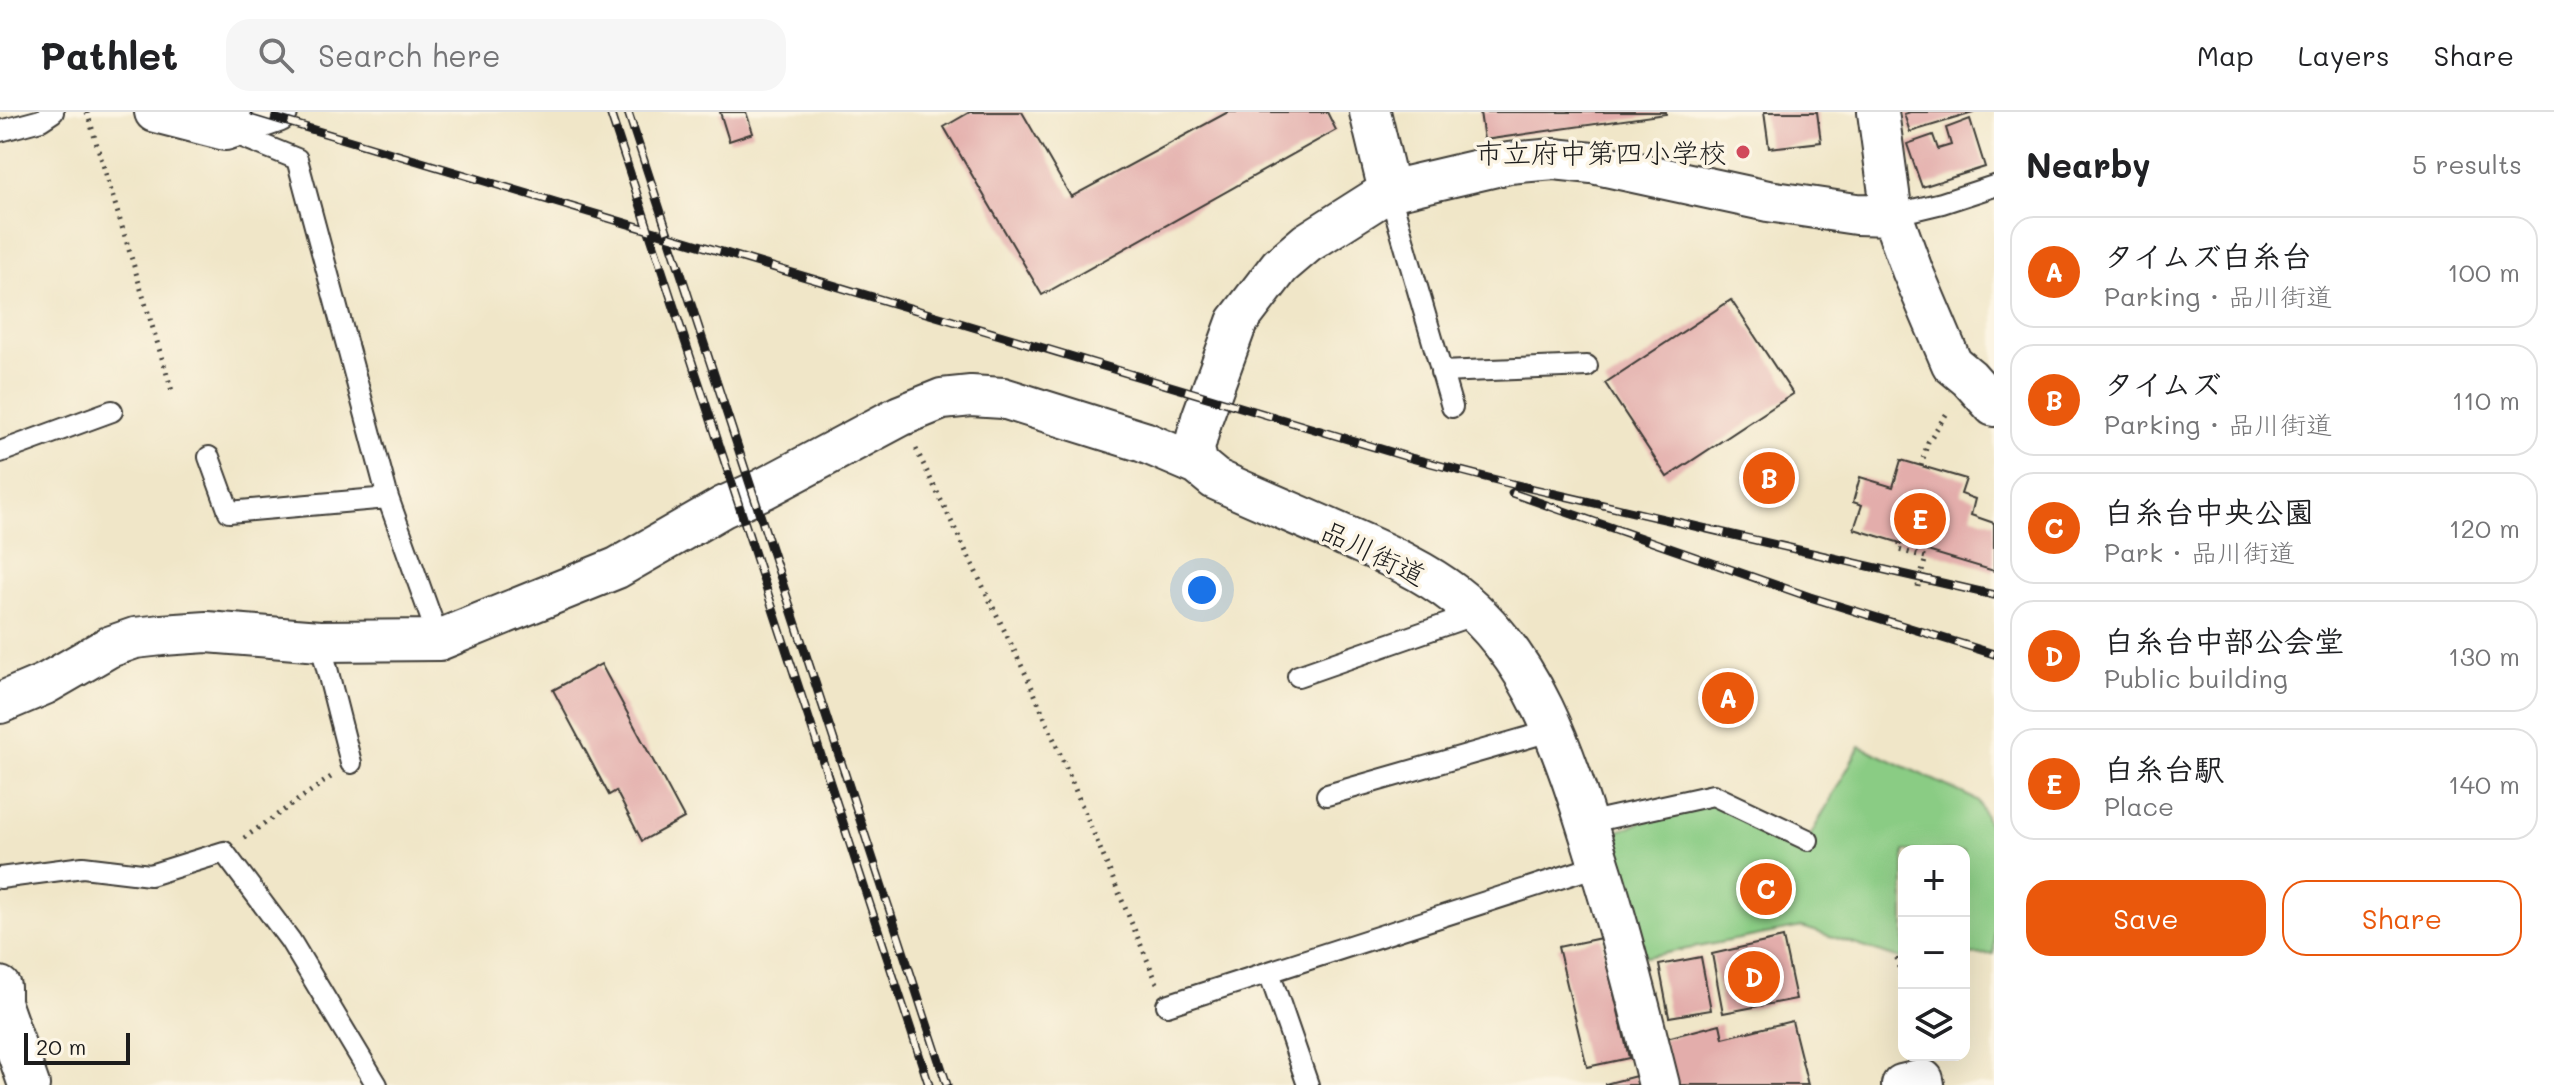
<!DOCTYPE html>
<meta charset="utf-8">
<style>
body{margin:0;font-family:Mali,"Klee One",sans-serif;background:#f6f6f6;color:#202124}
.controls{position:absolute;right:24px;bottom:24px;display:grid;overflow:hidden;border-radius:16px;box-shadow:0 8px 32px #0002}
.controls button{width:72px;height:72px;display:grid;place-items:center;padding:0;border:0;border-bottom:2px solid #e0e0e0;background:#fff;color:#202124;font:40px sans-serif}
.scale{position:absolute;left:24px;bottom:20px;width:106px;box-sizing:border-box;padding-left:8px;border:4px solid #1c1c1c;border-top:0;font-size:22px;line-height:28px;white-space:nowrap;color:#1c1c1c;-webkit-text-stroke:6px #fcf5e5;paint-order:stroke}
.you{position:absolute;left:1202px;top:478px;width:28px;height:28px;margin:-20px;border:6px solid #fff;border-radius:50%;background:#1a73e8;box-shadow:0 0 0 12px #1a73e833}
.badge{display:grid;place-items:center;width:52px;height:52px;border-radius:50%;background:#ea580c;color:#fff;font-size:26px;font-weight:700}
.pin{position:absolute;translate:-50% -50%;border:4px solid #fff;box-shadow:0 2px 8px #0006}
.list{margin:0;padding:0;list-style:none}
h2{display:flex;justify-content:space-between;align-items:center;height:104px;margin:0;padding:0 32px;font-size:34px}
h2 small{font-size:26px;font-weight:400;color:#757577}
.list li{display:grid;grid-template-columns:52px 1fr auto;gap:24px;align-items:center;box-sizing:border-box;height:112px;margin:0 16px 16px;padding:0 16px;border:2px solid #e0e0e0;border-radius:24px}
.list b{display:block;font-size:30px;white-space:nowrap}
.list p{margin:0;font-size:26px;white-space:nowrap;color:#757577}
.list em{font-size:26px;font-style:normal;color:#757577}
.actions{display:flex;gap:16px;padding:24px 32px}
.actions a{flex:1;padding:18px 0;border:2px solid #ea580c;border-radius:24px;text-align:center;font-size:28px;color:#ea580c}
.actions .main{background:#ea580c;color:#fff}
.icon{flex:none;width:44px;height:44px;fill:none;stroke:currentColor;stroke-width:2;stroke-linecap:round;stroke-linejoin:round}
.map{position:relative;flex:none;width:1994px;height:973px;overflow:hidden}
header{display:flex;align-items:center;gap:48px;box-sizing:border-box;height:112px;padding:0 40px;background:#fff;border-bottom:2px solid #e0e0e0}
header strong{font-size:38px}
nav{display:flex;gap:44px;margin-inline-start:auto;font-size:28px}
.search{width:560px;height:72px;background:#f6f6f6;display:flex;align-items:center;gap:20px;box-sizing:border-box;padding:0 28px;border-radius:24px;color:#757577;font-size:30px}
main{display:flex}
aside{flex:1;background:#fff}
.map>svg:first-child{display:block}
</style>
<header>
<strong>Pathlet</strong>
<div class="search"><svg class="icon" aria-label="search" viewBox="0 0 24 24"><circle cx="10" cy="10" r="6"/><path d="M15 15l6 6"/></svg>Search here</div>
<nav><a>Map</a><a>Layers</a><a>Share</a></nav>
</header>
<main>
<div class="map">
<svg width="1994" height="973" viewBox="0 0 1994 973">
<rect width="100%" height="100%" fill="#fcf5e5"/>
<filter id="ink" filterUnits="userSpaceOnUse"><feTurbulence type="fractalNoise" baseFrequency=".0125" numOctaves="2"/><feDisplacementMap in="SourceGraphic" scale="16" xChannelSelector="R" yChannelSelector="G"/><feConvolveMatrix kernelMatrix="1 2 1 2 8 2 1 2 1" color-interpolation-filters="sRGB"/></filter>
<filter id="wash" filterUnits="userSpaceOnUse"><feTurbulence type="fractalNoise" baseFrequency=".006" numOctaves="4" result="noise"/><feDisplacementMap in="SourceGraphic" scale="32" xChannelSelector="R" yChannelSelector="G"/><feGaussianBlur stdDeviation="1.8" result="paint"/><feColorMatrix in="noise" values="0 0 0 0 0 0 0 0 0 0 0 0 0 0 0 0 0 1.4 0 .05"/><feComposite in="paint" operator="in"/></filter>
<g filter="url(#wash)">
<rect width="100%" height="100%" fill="#f0e6c8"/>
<path fill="#8acc84" stroke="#537450" stroke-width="2" d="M1860 634 1977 688 1994 723V842L1964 843V739H1904V846H1897L1802 815 1645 845 1613 721 1713 683 1808 728Z"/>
<g id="blocks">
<path fill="#e3adab" d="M720 0H746L753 21 729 29Z
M970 0H1022L1071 85 1228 0H1327L1336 18 1042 183 944 15Z
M1480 0H1666V2L1484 28Z
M1764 0H1817L1821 30 1769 36Z
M1910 0H1973V1L1910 20 1904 2Z
M1970 7 1985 55 1922 75 1907 32 1933 23 1938 37 1951 33 1946 16Z
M1731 188 1793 282 1667 365 1605 271Z
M1901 348 1966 367 1961 382 1975 387 1971 403 1994 411V459L1854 417 1862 393 1853 390 1860 365 1893 375Z
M601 552 684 706 642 729 616 679 609 683 553 578Z
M1601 826 1629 946 1587 955 1558 835Z
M1783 826 1796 887 1723 901 1712 842Z
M1701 845 1711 898 1669 905 1659 853Z
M1792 909 1808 973H1675L1663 927 1720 912 1723 926Z
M1636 964 1638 973H1605V972Z"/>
</g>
</g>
<g filter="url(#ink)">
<use href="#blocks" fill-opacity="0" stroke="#3c3a36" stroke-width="2"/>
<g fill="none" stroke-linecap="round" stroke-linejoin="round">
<defs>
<path id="lane" d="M0 19 41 8 53 0
M228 19 297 47 388 386 439 528
M1389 79 1452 295
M1892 103 1942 91 1994 74
M1441 260 1587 254
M0 340 112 299
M209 345 229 400 388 386
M320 529 351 651
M1298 564 1476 502
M1327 683 1554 618
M1586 711 1713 683 1808 728
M0 766 83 755 150 763 224 740 290 828 377 973
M1269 860 1308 973
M1167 893 1600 753"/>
<path id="street" d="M155 0 225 18 277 0
M1370 0 1389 79
M1878 0 1892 103 1912 158 1952 252 1969 266 1994 294
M0 591 45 572 109 535 135 526 162 523 207 520 320 529 439 528 617 456 723 395 763 377 900 304 942 287 971 284 1003 286 1144 330 1198 353
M0 875V890L29 973
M1659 973C1639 894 1620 816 1595 739 1566 646 1536 545 1455 483 1422 457 1381 440 1343 423 1300 404 1257 386 1215 367L1198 353 1194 337 1202 306 1237 210 1280 154 1307 131 1389 79 1509 51 1554 47 1592 51 1768 89 1856 102 1892 103
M1902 973 1923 968 1924 973"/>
</defs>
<use href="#lane" stroke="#3c3a36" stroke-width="24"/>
<use href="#street" stroke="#3c3a36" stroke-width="44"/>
<path stroke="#3c3a36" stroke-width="5" stroke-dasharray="2 6" stroke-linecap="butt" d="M87 0 172 279
M916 337 1030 571 1157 871
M1921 354 1928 330 1949 298
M1900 431 1899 438 1926 445 1917 478
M244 726 331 665
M1897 846 1904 880"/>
<use href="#lane" stroke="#fff" stroke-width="20"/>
<use href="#street" stroke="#fff" stroke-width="40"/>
<defs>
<path id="rail" d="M254 0 1411 346 1512 372 1994 483
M610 0 929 973
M628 0 947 973
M1512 381 1810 485 1994 542"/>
</defs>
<use href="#rail" stroke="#1c1c1c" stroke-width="9"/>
<use href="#rail" stroke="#fcf5e5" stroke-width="6" stroke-dasharray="18" stroke-linecap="butt"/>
</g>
</g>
<circle fill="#d1495b" stroke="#fcf5e5" stroke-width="3" cx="1743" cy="40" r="8"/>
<g text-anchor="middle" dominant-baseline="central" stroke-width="7" stroke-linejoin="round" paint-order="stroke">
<g font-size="28" fill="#1c1c1c" stroke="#fcf5e5" text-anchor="end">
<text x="1727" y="40">市立府中第四小学校</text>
</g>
<g font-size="28" fill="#1c1c1c" stroke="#fcf5e5">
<text transform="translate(1374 440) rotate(26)">品川街道</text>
</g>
</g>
</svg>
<div class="controls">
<button>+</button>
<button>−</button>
<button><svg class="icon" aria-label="layers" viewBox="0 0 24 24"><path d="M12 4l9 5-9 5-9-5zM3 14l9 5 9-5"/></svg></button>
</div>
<div class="scale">20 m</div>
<div class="you"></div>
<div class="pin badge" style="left:1728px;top:586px">A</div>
<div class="pin badge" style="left:1769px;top:366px">B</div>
<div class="pin badge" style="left:1766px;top:777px">C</div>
<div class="pin badge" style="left:1754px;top:865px">D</div>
<div class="pin badge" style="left:1920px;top:407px">E</div>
</div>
<aside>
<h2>Nearby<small>5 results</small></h2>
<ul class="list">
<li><span class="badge">A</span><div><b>タイムズ白糸台</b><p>Parking · 品川街道</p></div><em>100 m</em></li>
<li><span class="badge">B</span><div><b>タイムズ</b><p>Parking · 品川街道</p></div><em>110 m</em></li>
<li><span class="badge">C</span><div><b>白糸台中央公園</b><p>Park · 品川街道</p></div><em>120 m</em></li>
<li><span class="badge">D</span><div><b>白糸台中部公会堂</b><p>Public building</p></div><em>130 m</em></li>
<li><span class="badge">E</span><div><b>白糸台駅</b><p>Place</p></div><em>140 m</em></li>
</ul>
<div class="actions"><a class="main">Save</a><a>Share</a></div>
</aside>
</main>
